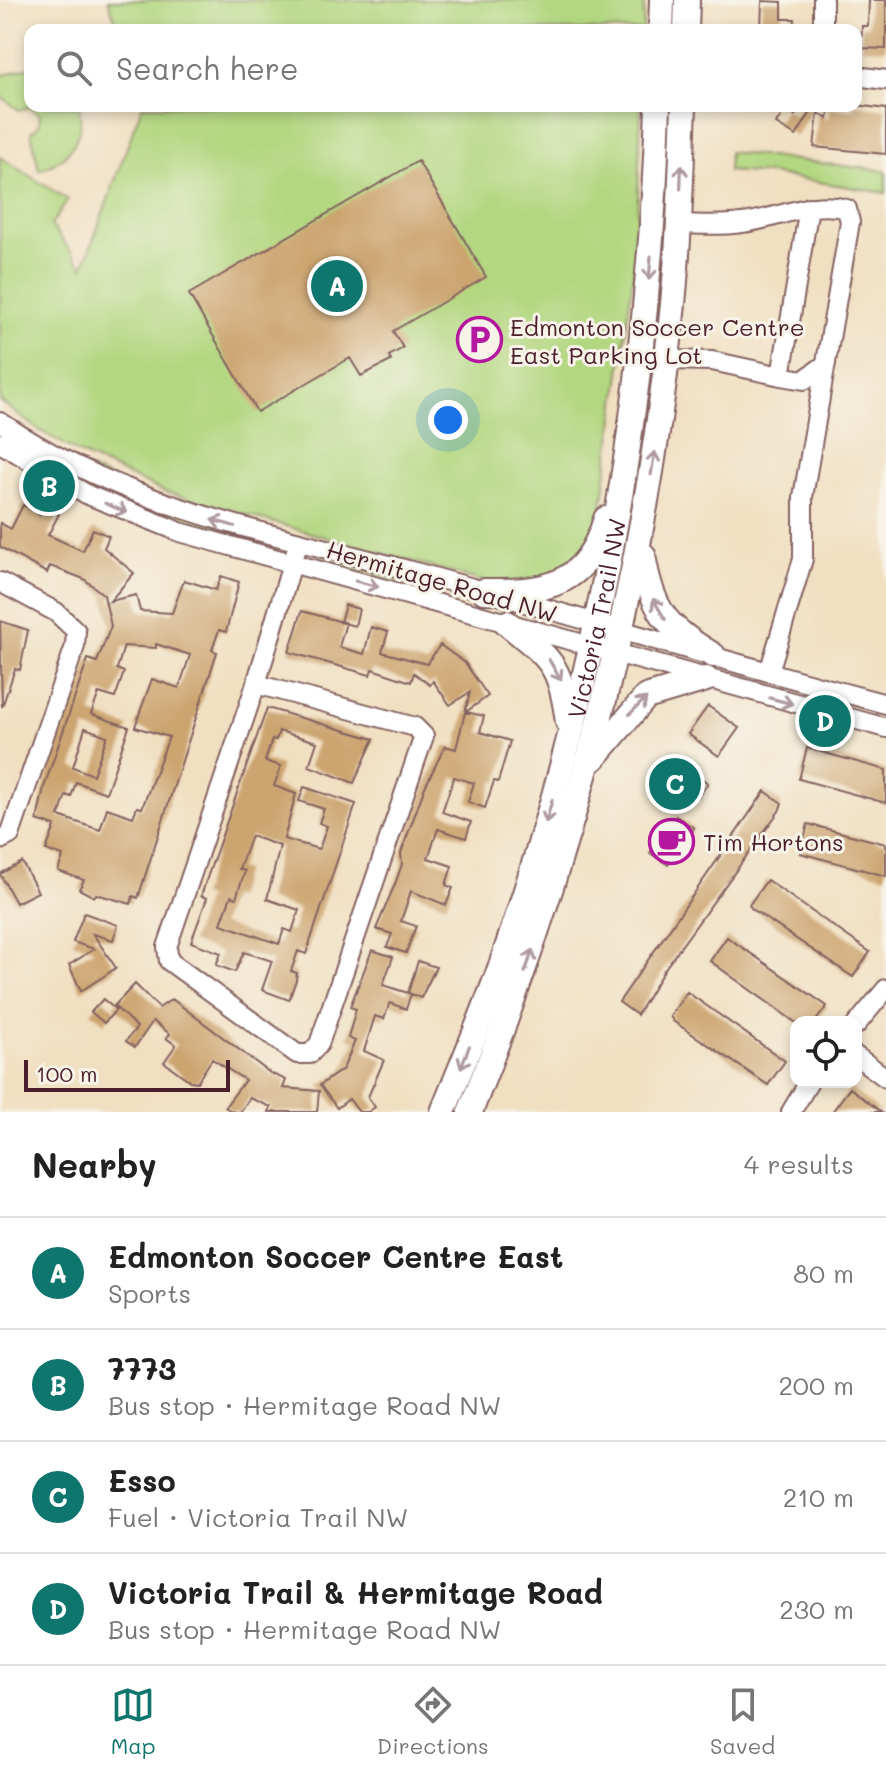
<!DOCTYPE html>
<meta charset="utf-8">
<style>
body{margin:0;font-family:Mali,sans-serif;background:#f2f2f2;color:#222}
.controls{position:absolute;right:24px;bottom:24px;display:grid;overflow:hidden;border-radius:16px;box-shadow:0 4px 12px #0003}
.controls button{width:72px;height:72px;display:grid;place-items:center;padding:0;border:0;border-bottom:2px solid #e0e0e0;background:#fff;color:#222;font:40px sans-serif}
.scale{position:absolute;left:24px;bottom:20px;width:206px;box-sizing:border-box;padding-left:8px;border:4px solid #4a1f2b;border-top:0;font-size:22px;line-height:28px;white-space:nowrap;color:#4a1f2b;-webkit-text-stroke:6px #f7f3e8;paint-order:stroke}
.you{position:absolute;left:448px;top:420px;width:28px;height:28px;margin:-20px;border:6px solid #fff;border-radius:50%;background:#1a73e8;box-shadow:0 0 0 12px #1a73e833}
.badge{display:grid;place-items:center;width:52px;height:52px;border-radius:50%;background:#0f766e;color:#fff;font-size:26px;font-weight:700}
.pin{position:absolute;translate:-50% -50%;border:4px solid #fff;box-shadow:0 2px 8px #0006}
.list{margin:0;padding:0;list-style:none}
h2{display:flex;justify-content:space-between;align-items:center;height:104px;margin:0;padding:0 32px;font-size:34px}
h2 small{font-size:26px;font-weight:400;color:#767676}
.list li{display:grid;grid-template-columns:52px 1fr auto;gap:24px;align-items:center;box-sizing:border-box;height:112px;padding:0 32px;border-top:2px solid #e0e0e0}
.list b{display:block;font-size:30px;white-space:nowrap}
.list p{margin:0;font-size:26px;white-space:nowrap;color:#767676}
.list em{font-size:26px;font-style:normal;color:#767676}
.icon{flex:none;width:44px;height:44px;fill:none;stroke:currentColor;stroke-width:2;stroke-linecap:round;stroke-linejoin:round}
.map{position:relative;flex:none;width:886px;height:1112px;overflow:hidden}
.search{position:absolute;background:#fff;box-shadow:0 4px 12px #0003;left:24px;right:24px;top:24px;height:88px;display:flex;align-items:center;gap:20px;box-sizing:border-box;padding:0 28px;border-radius:16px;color:#767676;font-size:30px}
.sheet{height:552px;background:#fff}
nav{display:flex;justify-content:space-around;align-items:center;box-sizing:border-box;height:112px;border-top:2px solid #e0e0e0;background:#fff;font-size:22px;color:#767676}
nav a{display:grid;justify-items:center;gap:4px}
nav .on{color:#0f766e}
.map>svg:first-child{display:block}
</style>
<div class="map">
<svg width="886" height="1112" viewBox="0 0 886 1112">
<rect width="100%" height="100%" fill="#f7f3e8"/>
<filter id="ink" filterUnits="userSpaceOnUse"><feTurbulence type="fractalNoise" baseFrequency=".0125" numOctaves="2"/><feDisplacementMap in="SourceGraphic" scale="16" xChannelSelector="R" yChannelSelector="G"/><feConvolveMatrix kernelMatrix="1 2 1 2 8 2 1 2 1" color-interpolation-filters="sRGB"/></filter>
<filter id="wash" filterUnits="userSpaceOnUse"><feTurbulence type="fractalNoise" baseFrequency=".006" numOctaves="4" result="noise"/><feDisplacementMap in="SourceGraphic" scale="32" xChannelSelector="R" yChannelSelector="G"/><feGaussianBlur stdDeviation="1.8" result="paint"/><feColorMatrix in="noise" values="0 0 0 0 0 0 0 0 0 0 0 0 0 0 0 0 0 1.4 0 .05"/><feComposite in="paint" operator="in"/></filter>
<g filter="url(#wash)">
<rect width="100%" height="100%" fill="#f1dfc1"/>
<path fill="#b2d780" stroke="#7e7b56" stroke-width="2" d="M108 0H644L643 30H119Z
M30 67V106H79C85 136 69 161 39 170L31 132 39 126 40 114 29 107 19 110 0 96V76Z
M142 106H641L636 255 600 521 585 549 545 581 485 582 165 492 85 456 39 430 0 401V157L68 200 51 225 83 268Z
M729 152 886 171V193L770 174 728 171Z
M16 440 275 544 274 550C182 525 91 499 16 440Z
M319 557 437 586V591L318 563Z"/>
<g id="blocks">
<path fill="#cca470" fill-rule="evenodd" d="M869 0H886V49L861 48 862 26H868Z
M762 1 782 2V19H795L794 30 761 28Z
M856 105 886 109V154L814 147 818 113 828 119 830 108 852 110Z
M800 106 812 110 796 136 776 124 785 109 795 115Z
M418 161 486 277 393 331 403 348 389 356 391 361 361 376 350 358 257 412 189 294Z
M23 505 40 515 44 507 59 514 48 535 83 551 93 529 109 536 104 548 134 573 110 601 136 595 140 611 172 613 184 580 216 590 221 576 239 582 226 632 219 630 212 650 217 652 138 898 133 896 131 904 96 894 94 897 79 889 84 880 58 871 63 856 46 850 55 826 37 820 44 787 88 659 97 662 111 626 104 595 84 579 50 566 47 573 0 547V523L11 529ZM156 644 190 655 179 688 152 679 140 712 135 727 169 737 142 808 137 807 133 817 107 808 100 830 59 816 66 795 71 797 76 782 106 793 129 727 91 714 99 693 115 698 124 672 117 669 124 646 156 648ZM85 728 107 736 93 775 73 767Z
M345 605 359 609 355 626 340 622Z
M302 611 346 623 339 647 364 654 371 627 388 632 382 652 427 664 440 645 465 663 488 696 466 712 484 716 480 732 510 741 498 782 494 781 485 808 468 802 474 783 454 777 442 812 471 822 466 838 438 829 428 858 452 866 446 885 453 888 446 905 411 891 401 921 416 926 406 953 387 947 392 934 376 929 395 884 402 864 401 853 425 787 445 746 456 749 470 692 450 705 433 681 430 685 414 673 411 682 372 669 370 675 289 652Z
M0 621 28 630 20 670 15 669 2 707Z
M708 706 739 728 719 756 688 734Z
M267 708 374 739 354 783 309 766 317 742 279 731 276 740 272 739 265 761 281 766 274 786 296 794 284 839 319 849 327 826 319 823 324 809 299 801 304 787 356 804 306 954 298 951 291 971 297 973 296 980 289 1000 262 990 272 961 244 952 235 972 216 965 221 953 191 942 207 898 201 896 207 878ZM251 836 280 846 267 899 299 910 292 932 284 929 279 944 221 924 231 896 236 898 245 871 239 869Z
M807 748 886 770V803L799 779Z
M669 755 708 783 698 797 659 769Z
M765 791 782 803 779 811 664 970 637 1015 619 1002Z
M676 816 694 828 668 865 650 853Z
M808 824 886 844V876L800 853Z
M22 862 38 892 16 903 0 874Z
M767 880 870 952 853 977 752 909 749 905Z
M84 913 118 925 113 940 93 934 116 968 81 991 69 965 94 949 73 942Z
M727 937 827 1006 815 1022H795L710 961Z
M372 950 393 957 383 985 411 994 406 1009 390 1003 384 1019 375 1016 364 1051 384 1060 368 1097 375 1107 368 1112H359L349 1099 337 1108 320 1085 343 1069 355 1041 348 1038 356 1009 350 1007Z
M418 961 436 967 421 998 408 993Z
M135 984 159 1008 172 999 270 1073 286 1080 283 1088 319 1091 317 1112H269L271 1107 250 1098 240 1112H233L225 1107 245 1080 212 1059 197 1082 190 1081 164 1062 176 1045 166 1038 170 1034 153 1021 135 1047 126 1041 137 1027 114 1006Z
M687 992 785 1061 768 1085 673 1021 670 1016Z
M103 999 116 1010 104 1023 91 1012Z
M850 1088 881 1112H832Z"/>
</g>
</g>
<g filter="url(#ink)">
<use href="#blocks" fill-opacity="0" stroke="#846260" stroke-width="2"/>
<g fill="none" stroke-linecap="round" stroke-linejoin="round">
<defs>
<path id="minor" d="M823 0V30
M856 76 886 80
M679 224C700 225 722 226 742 223 779 219 810 199 847 209L850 222 803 497V559L769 672
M667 360 712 361 781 376 809 207
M781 376 804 380 826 364
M0 422C131 510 271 532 419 573 575 616 730 663 886 704
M0 443 88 495 180 532 886 728
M0 582 56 612 76 631 75 646 10 835 0 840
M256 684 415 727 424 736 319 1044 310 1054H297L169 961 167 947 256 684 298 544
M856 1025 886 989
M856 1056 886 1078
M791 1112 809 1082"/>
<g id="major">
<path d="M661 30 662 0"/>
<path d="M686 30 687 0"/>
<path d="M643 555C652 610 665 627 713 655"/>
<path d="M484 591C549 592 585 586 606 519"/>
<path d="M507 623C551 660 560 662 568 722"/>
<path d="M594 758 646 697 706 679"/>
<path id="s1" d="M443 1112C463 1062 485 1011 503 960 598 684 649 398 658 106"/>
<path d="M470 1112C572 858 642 596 671 323 679 251 681 178 684 106"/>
</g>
</defs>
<use href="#minor" stroke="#846260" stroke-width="22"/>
<use href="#major" stroke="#846260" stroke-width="28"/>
<use href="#minor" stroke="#fff" stroke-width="18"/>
<use href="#major" stroke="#fff" stroke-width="24"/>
</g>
<defs><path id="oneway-shaft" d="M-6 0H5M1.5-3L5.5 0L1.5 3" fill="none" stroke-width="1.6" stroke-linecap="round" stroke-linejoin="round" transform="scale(2)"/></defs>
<g stroke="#ae9aa0">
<use href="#oneway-shaft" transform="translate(681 177) rotate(-88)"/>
<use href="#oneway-shaft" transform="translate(650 268) rotate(95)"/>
<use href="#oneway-shaft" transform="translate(653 463) rotate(-81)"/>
<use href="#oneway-shaft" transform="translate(116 508) rotate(23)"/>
<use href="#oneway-shaft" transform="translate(223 523) rotate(-164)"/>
<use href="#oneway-shaft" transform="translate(367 584) rotate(15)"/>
<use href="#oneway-shaft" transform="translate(659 609) rotate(-121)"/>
<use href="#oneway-shaft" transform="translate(555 670) rotate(60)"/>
<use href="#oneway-shaft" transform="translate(781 701) rotate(15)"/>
<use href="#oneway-shaft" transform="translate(638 706) rotate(-45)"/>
<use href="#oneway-shaft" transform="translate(549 811) rotate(106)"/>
<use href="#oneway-shaft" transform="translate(529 961) rotate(-71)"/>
<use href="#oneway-shaft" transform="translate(465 1057) rotate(112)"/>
</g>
</g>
<defs>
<symbol id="parking-ring" viewBox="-11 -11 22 22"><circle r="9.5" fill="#f7f3e8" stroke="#b5179e" stroke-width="1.5"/><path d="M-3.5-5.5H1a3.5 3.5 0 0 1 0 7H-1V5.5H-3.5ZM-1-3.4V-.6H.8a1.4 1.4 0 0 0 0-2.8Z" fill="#b5179e"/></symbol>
<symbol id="cafe-ring" viewBox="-11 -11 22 22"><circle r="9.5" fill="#f7f3e8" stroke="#b5179e" stroke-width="1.5"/><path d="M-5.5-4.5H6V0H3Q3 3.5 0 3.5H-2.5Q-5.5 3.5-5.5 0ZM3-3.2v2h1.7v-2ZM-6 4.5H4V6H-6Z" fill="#b5179e"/></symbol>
</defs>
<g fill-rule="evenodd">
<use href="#parking-ring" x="454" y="314" width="51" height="51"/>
<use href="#cafe-ring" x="646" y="816" width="51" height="51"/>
</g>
<g text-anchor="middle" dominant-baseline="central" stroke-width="6" stroke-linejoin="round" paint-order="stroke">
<g font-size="24" fill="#4a1f2b" stroke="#f7f3e8" text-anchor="start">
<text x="510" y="326">Edmonton Soccer Centre<tspan x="510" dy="28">East Parking Lot</tspan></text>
<text x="703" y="841">Tim Hortons</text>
</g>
<g font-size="24" fill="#4a1f2b" stroke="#f7f3e8">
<text transform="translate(442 581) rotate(16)">Hermitage Road NW</text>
<text stroke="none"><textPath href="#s1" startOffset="518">Victoria Trail NW</textPath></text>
</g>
</g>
</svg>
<div class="controls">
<button><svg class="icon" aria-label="locate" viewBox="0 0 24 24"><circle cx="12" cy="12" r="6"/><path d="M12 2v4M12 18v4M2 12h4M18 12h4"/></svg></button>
</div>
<div class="scale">100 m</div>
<div class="you"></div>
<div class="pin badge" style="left:337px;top:286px">A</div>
<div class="pin badge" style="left:49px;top:486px">B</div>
<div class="pin badge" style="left:675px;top:784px">C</div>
<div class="pin badge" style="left:825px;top:721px">D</div>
<div class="search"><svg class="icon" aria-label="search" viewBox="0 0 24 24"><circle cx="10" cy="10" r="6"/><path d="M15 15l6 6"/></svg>Search here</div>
</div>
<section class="sheet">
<h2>Nearby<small>4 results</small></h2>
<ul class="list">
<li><span class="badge">A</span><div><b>Edmonton Soccer Centre East</b><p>Sports</p></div><em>80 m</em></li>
<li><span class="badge">B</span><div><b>7773</b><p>Bus stop · Hermitage Road NW</p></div><em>200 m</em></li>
<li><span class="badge">C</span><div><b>Esso</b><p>Fuel · Victoria Trail NW</p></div><em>210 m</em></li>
<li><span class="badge">D</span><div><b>Victoria Trail &amp; Hermitage Road</b><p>Bus stop · Hermitage Road NW</p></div><em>230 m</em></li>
</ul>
</section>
<nav>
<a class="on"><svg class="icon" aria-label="map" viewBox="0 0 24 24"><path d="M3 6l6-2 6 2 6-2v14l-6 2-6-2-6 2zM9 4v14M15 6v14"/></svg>Map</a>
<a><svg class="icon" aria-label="directions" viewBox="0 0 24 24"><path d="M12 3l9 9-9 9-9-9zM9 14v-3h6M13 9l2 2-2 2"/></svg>Directions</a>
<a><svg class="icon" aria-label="saved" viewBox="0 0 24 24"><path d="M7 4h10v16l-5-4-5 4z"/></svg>Saved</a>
</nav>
